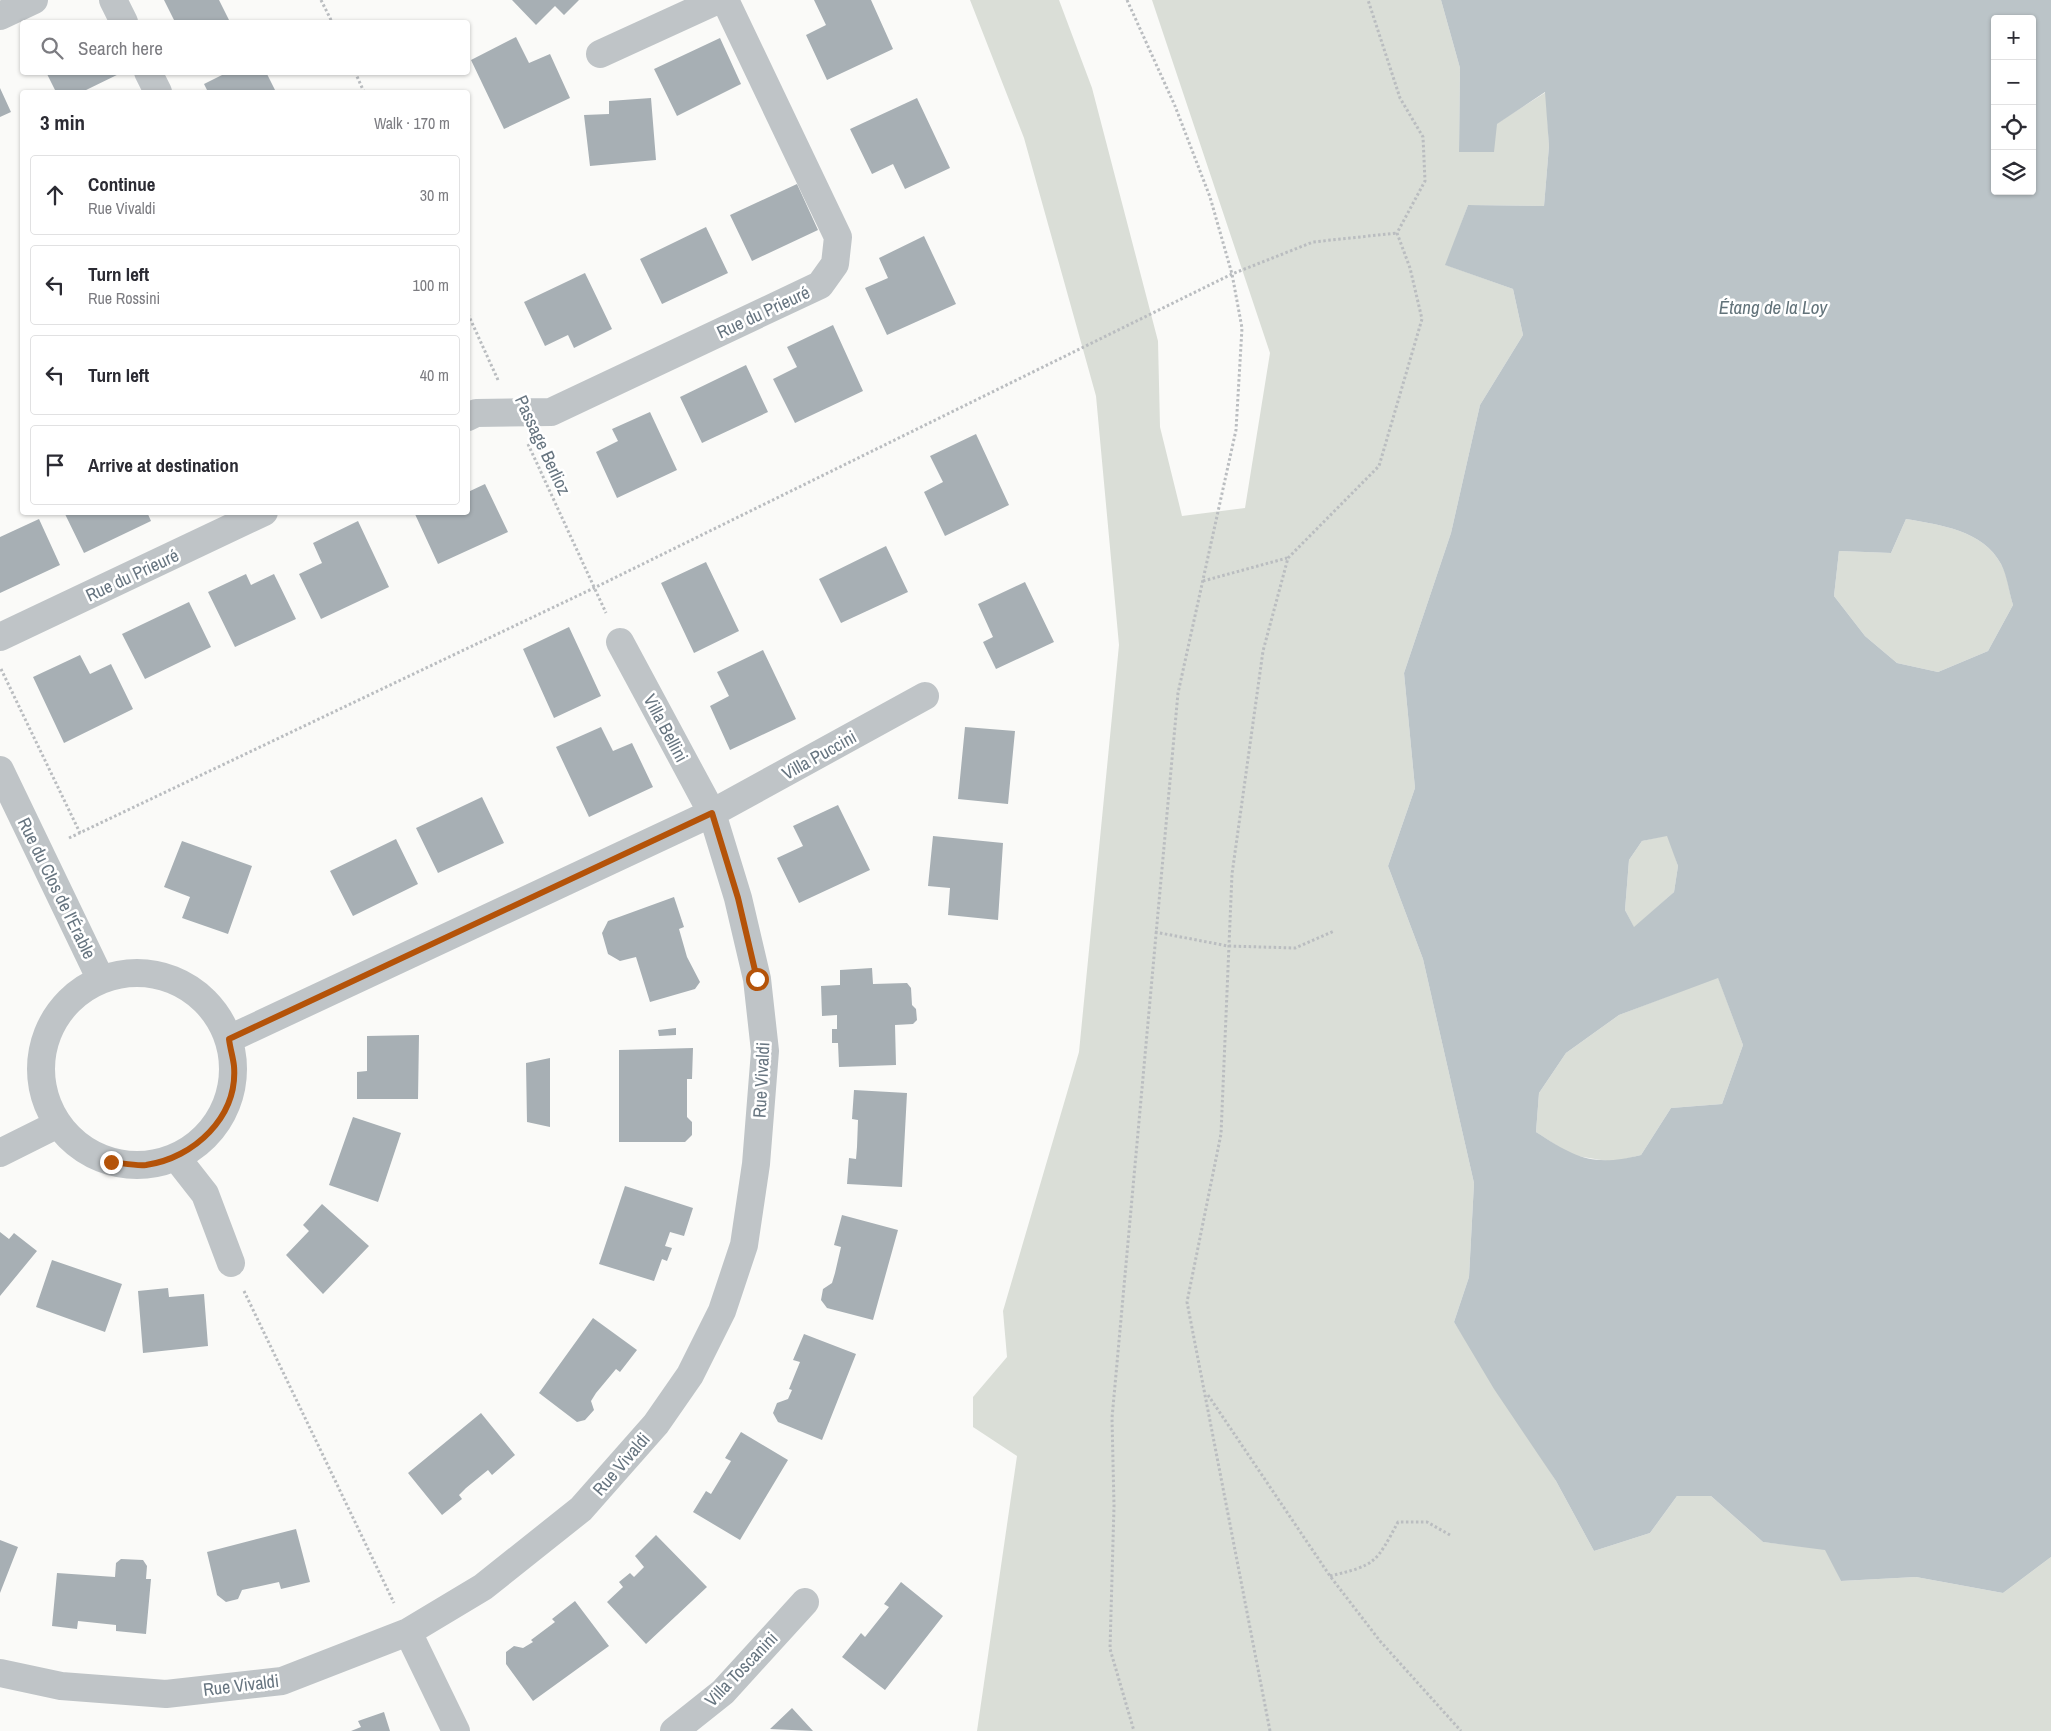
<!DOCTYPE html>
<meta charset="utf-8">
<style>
body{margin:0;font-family:"Archivo Narrow",sans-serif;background:#f2f2f3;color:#2b2b33}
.controls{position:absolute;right:15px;top:15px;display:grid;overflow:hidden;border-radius:5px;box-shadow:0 1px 4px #0004}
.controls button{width:45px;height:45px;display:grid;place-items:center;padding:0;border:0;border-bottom:1px solid #e1e1e2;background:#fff;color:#2b2b33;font:25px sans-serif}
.stop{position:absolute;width:15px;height:15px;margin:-11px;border:4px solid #b45309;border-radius:50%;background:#fff}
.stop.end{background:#b45309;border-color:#fff;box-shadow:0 1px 5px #0008}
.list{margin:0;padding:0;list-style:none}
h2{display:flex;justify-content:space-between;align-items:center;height:65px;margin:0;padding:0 20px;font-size:21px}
h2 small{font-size:16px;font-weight:400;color:#7c7c81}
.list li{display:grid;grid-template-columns:32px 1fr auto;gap:15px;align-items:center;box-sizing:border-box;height:80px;margin:0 10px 10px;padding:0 10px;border:1px solid #e1e1e2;border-radius:5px}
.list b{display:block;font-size:19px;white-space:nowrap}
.list p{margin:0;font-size:16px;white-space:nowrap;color:#7c7c81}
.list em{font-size:16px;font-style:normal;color:#7c7c81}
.icon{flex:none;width:28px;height:28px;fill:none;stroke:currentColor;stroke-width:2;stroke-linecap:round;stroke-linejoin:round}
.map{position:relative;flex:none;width:2051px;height:1731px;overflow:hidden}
.search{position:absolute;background:#fff;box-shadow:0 1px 4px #0004;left:20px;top:20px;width:450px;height:55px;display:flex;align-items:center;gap:12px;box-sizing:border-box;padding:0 18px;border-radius:5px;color:#7c7c81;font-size:19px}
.panel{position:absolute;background:#fff;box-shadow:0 1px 4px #0004;left:20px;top:90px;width:450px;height:425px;border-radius:5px}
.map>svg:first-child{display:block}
</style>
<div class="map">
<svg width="2051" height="1731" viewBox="0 0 2051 1731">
<rect width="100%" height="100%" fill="#fafaf8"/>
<path fill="#daded7" d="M970 0H1059L1092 88 1158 341 1160 427 1182 516 1245 508 1270 353 1152 0H1441L1460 68 1459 152 1496 124 1546 92 1549 146 1544 206 1468 205 1446 265 1513 289 1523 335 1480 405 1451 533 1404 673 1415 788 1388 866 1423 959 1474 1183 1469 1277 1454 1322 1556 1481 1594 1551 1650 1533 1677 1496H1711L1763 1542 1826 1549 1841 1581 1916 1577 2003 1593 2051 1557V1731H977L1017 1456 973 1427V1397L1007 1357 1003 1311 1079 1052 1119 645 1096 396 1024 138Z
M1906 519C1940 525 1983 530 2001 564 2008 575 2009 592 2013 605L1988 651 1938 672 1897 663 1865 636 1834 596 1839 551 1891 553Z
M1668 835 1678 866 1674 892 1634 928 1625 910 1629 860 1642 841Z
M1718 977 1743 1045 1722 1104 1671 1108 1641 1155 1613 1162 1571 1155 1536 1132 1539 1093 1566 1053 1619 1015Z"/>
<path fill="#bbc4c8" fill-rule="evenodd" d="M1441 0H2051V1557L2003 1593 1916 1577 1841 1581 1825 1550 1763 1542 1711 1496H1677L1650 1533 1594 1551 1556 1481 1494 1389 1454 1322 1469 1277 1474 1183 1423 959 1388 866 1415 788 1404 673 1451 533 1480 405 1523 335 1513 289 1445 265 1468 205 1544 206 1549 146 1545 92 1497 124 1494 152H1459L1460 68ZM1995 19H2032V191H1995ZM1906 519C1940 525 1983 530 2001 564 2007 575 2009 592 2013 605L1988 651 1938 672 1897 663 1865 636 1834 596 1839 551 1891 553ZM1667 836 1678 866 1674 892 1634 927 1625 910 1629 860 1642 841ZM1718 978 1743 1045 1722 1104 1671 1108 1641 1155C1593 1167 1576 1158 1536 1132L1539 1093 1566 1053 1619 1015Z"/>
<path fill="#a7afb4" d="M164 0H219L230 22H175Z
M512 0H579L564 15 555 6 536 25Z
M814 0H871L893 49 827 80 806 35 826 25Z
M516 37 529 63 550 54 570 98 504 129 471 60Z
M720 38 741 84 677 116 654 69Z
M46 72H123L82 92H56Z
M228 72H266L276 92H208L204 84Z
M0 88 11 112 0 117Z
M651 98 656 160 590 166 584 115 609 114V101Z
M917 98 950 168 905 189 893 164 872 174 850 129Z
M797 184 818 230 752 261 730 215Z
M706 227 728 273 662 304 640 259Z
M924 236 956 304 887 335 865 288 888 278 879 258Z
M585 273 612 329 574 348 568 335 545 346 524 302Z
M833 325 863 391 795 423 773 379 797 367 787 347Z
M746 365 768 412 702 443 680 397Z
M650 412 677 470 617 498 596 452 618 441 612 429Z
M976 434 1009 505 945 536 924 492 943 482 930 456Z
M485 484 508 532 438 564 414 512H468V492Z
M64 512H147L151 521 84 553Z
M39 519 60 565 0 593V537Z
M358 521 389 587 321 619 299 574 322 563 313 543Z
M886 546 908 592 841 623 819 579Z
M706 562 739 631 694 653 661 583Z
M246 574 251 585 274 574 296 619 235 647 208 592Z
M1025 582 1054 642 996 669 983 642 993 637 978 604Z
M189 602 211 647 145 679 122 634Z
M569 627 601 696 554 718 523 649Z
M763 650 796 719 730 750 710 706 729 696 717 672Z
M80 655 90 674 111 664 133 709 64 743 33 677Z
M601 727 613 751 632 743 653 787 589 817 556 747Z
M965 727 1015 731 1008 804 958 799Z
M482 797 504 843 438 873 416 828Z
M838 805 870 870 799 903 777 858 803 846 793 826Z
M933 836 1003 843 998 920 948 915 950 888 928 886Z
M396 839 418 884 353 916 330 871Z
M182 841 252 866 228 934 182 918 190 897 164 887Z
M674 897 684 927 679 929 687 957 700 982 695 989 650 1002 636 957 620 961 608 954 602 933 608 921Z
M872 968 873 984 907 983 911 988 912 1005 916 1009 917 1020 913 1024 895 1025 896 1065 839 1067 838 1043H832V1029H837V1015L822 1016 821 986 840 985V970Z
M676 1028V1035L659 1036 658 1030Z
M419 1035 418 1099H357V1072L367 1071V1036Z
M693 1048 692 1079H687V1117L692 1122V1135L685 1142H619V1050Z
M550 1058V1127L527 1122 526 1063Z
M854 1090 907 1093 902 1187 847 1184 849 1158 856 1159 857 1147 858 1120 852 1119Z
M353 1117 401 1133 378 1202 329 1185Z
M625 1186 693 1208 684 1236 670 1232 665 1246 672 1248 667 1261 662 1259 654 1281 599 1264Z
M322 1204 369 1246 323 1294 286 1255 309 1231 303 1225Z
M842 1215 898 1230 873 1320 827 1308 821 1300 823 1289 832 1283 835 1273 841 1247 834 1245Z
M0 1232 9 1239 14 1233 37 1251 0 1296Z
M52 1260 122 1284 105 1332 36 1307Z
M168 1288 169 1297 204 1294 208 1346 143 1353 138 1291Z
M593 1318 637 1350 620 1372 616 1369 596 1393 591 1401 594 1410 585 1420 577 1422 539 1393Z
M804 1334 856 1354 822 1440 778 1422 773 1413 777 1403 788 1399 792 1390 789 1389 800 1362 793 1360Z
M481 1413 515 1455 492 1475 488 1470 466 1488 459 1495 462 1499 442 1515 408 1473Z
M741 1432 788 1460 740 1540 693 1512 706 1491 711 1494 731 1461 725 1458Z
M296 1529 310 1582 281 1589 279 1582 242 1590 238 1599 226 1602 217 1595 207 1552Z
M656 1535 707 1587 646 1644 607 1602 623 1587 619 1582 630 1573 634 1577 644 1567 635 1556Z
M0 1540 18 1547 0 1593Z
M121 1559 143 1560 147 1566 146 1579H151L146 1634 116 1631V1625L78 1621 77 1629 52 1626 57 1573 115 1577 116 1563Z
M901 1582 943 1616 885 1690 842 1657 861 1633 865 1637 889 1607 884 1604Z
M575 1601 609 1646 533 1701 506 1664V1652L514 1646 523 1648 533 1642 531 1640 555 1622 552 1619Z
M792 1708 813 1731 770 1729Z
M384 1712 390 1731H351L361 1727 358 1721Z"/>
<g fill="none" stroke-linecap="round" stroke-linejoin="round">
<path stroke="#babdc0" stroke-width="3" stroke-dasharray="2.5 2.5" stroke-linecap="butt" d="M321 0 332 22
M1127 0 1175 106 1210 197 1232 274 1242 328 1236 430 1178 693 1112 1418 1114 1506 1110 1649 1134 1731
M355 72 364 92
M468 314 498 380
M528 444 606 613
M1203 581 1287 558
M1 669 80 833
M69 838 594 588 1232 274 1313 242 1397 233
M1155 932 1228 946 1295 948 1334 931
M244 1291 394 1603
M1208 1395 1330 1576 1380 1641 1461 1731
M1330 1576C1376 1565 1376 1563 1398 1522H1427L1450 1535
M1270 1731 1187 1302 1221 1134 1232 874 1263 651 1288 558 1379 466 1422 319 1410 268 1397 233 1425 181 1423 137 1400 98 1368 0"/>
<path stroke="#bfc4c7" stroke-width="28" d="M113 0 124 22
M0 16 34 0
M600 54 718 0
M148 72 158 92
M468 417 476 413 551 412 820 285 835 264 838 237 725 0
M0 637 264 512
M0 770 101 980
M41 1069a96 96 0 1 1 192 0a96 96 0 1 1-192 0Z
M229 1039 712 813 925 696
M0 1153 58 1124
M176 1157 205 1194 231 1263
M408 1632 456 1731
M0 1673 61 1686 166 1694 282 1681 408 1632 483 1587 581 1509 656 1424 690 1375 722 1311 744 1245 756 1164 765 1051 757 979 738 898 712 813 620 642
M674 1731 723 1692 805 1602"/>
</g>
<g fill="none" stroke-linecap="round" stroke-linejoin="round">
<path stroke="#b45309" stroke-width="6" d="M111 1162C122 1163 135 1166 146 1165 194 1158 238 1117 234 1066 233 1057 230 1048 229 1039L712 813 738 898 757 979"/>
</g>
<g text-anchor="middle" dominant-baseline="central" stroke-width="5" stroke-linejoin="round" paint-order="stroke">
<g font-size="18" fill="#677580" stroke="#fff">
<text transform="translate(763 312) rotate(-25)">Rue du Prieuré</text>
<text transform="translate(543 445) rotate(65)">Passage Berlioz</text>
<text transform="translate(132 575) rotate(-25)">Rue du Prieuré</text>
<text transform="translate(666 728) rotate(62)">Villa Bellini</text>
<text transform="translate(819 755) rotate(-29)">Villa Puccini</text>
<text transform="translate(57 888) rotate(64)">Rue du Clos de l'Érable</text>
<text transform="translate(761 1080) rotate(-87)">Rue Vivaldi</text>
<text transform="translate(621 1464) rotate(-49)">Rue Vivaldi</text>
<text transform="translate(741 1669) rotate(-46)">Villa Toscanini</text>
<text transform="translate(241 1685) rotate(-7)">Rue Vivaldi</text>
</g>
<g font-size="19" font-style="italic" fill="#62737a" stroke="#fff">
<text x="1773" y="307">Étang de la Loy</text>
</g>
</g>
</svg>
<div class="controls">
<button>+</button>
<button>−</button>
<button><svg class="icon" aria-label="locate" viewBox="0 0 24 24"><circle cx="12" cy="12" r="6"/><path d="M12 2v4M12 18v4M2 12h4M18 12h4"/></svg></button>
<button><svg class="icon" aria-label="layers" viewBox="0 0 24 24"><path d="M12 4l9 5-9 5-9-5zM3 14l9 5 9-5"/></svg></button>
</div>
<div class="stop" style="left:757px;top:979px"></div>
<div class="stop end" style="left:111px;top:1162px"></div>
<div class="search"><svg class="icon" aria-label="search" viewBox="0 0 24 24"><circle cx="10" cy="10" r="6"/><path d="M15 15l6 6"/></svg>Search here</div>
<section class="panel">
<h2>3 min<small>Walk · 170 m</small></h2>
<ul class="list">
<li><svg class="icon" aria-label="ahead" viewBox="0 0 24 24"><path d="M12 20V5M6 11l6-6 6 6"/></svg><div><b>Continue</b><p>Rue Vivaldi</p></div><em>30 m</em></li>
<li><svg class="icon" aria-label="left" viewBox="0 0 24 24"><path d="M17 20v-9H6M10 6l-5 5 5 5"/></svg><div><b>Turn left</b><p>Rue Rossini</p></div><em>100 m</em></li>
<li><svg class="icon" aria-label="left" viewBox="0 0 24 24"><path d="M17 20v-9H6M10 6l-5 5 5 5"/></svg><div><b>Turn left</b></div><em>40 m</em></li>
<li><svg class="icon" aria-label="arrive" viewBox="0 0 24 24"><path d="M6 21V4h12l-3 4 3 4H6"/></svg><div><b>Arrive at destination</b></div></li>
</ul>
</section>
</div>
